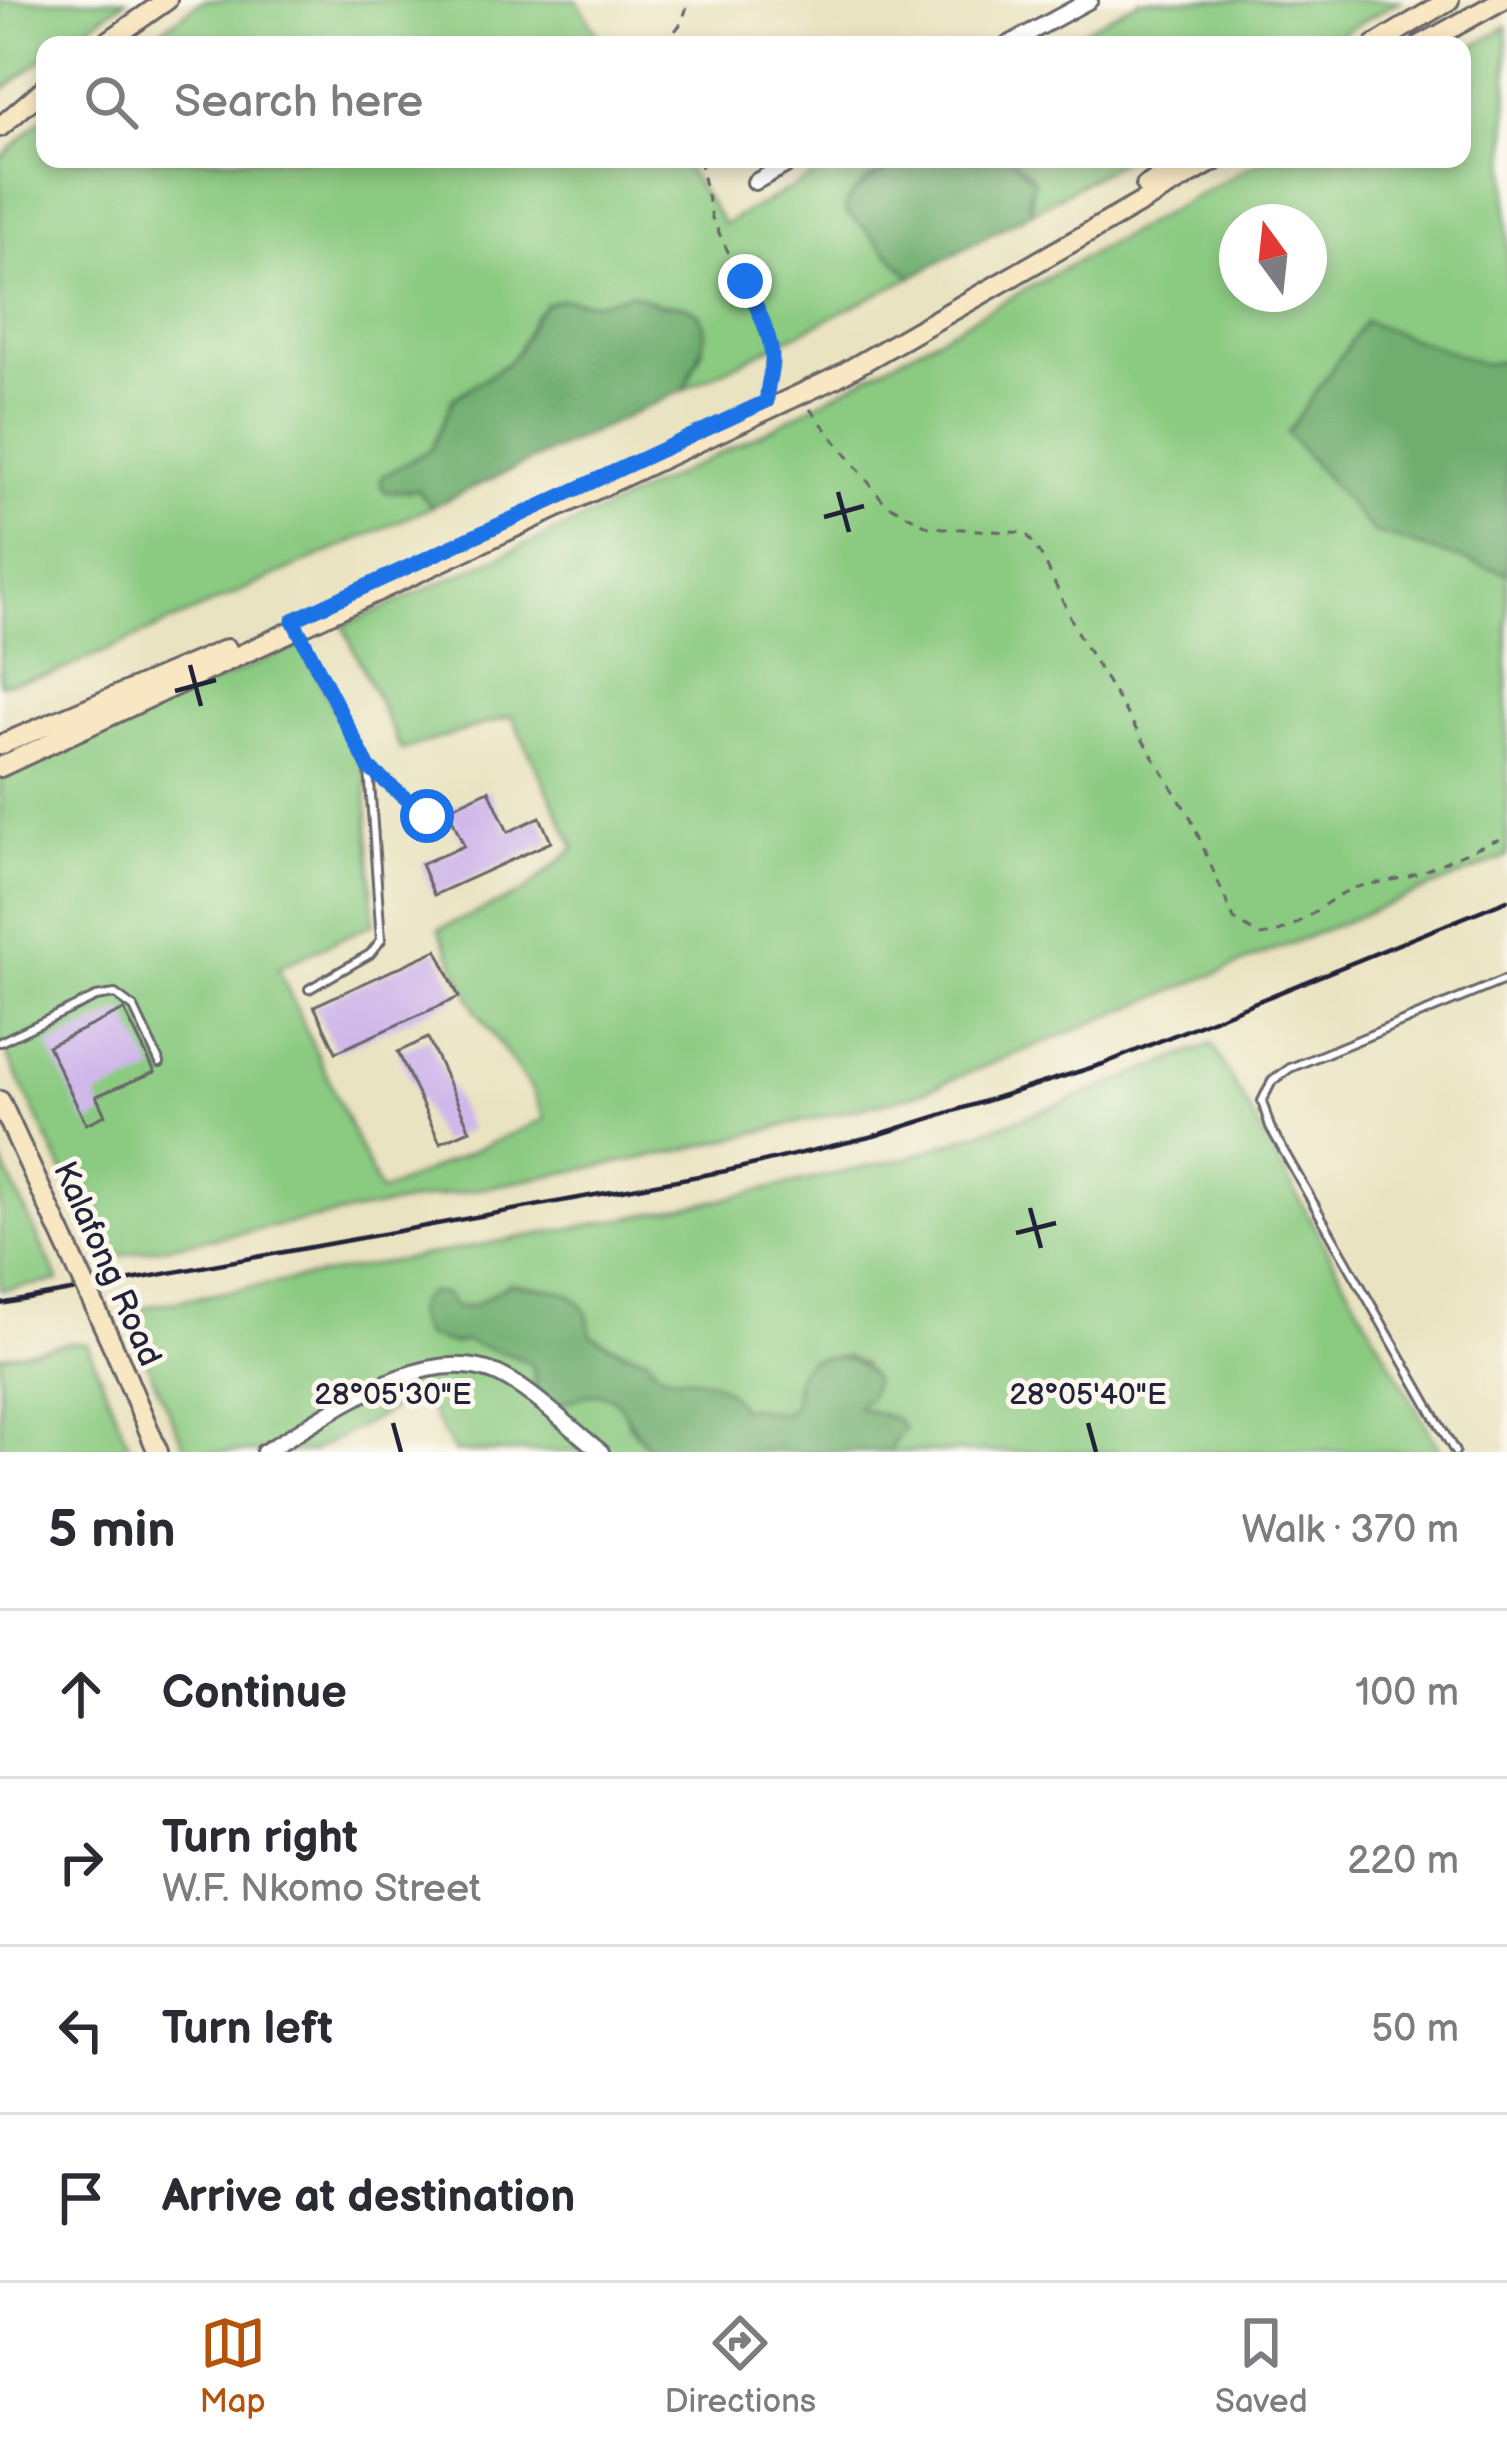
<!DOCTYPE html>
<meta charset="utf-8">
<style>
body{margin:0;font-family:"Balsamiq Sans",sans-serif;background:#f7f7f7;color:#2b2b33}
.compass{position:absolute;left:1219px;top:204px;width:108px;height:108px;border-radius:50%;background:#fff;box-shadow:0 6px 18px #0003;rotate:345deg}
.stop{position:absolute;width:36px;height:36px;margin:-27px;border:9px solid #1a73e8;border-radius:50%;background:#fff}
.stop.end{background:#1a73e8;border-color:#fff;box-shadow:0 3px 12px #0008}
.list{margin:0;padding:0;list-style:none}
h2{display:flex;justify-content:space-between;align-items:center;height:156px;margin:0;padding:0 48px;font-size:51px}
h2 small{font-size:39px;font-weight:400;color:#7c7c81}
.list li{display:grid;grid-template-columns:78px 1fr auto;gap:36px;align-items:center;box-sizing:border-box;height:168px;padding:0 48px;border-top:3px solid #e1e1e2}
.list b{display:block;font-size:45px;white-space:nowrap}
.list p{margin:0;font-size:39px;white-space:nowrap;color:#7c7c81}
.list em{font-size:39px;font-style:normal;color:#7c7c81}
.icon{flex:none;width:66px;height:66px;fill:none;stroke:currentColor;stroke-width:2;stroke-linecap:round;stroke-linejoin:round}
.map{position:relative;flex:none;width:1507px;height:1452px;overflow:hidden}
.search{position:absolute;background:#fff;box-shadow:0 6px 18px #0003;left:36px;right:36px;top:36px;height:132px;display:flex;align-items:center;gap:30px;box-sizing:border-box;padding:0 42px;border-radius:24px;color:#7c7c81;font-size:45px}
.sheet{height:828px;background:#fff}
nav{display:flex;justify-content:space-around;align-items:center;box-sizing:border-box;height:168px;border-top:3px solid #e1e1e2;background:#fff;font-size:33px;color:#7c7c81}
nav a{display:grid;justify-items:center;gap:6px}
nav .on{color:#b45309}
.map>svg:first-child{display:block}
</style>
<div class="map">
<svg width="1507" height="1452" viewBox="0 0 1507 1452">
<rect width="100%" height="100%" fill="#fbf7ec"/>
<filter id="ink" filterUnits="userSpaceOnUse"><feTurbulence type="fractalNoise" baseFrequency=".00833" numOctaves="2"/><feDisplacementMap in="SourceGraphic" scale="24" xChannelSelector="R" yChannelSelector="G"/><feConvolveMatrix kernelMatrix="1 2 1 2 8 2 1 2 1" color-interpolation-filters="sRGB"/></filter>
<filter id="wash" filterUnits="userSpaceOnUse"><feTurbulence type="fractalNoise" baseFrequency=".004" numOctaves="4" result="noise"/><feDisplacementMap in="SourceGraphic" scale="48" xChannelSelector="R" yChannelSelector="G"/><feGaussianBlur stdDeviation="2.7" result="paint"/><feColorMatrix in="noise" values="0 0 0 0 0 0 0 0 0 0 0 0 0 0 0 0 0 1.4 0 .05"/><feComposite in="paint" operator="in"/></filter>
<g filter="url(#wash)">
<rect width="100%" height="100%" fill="#eae3c1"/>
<path fill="#8bca81" stroke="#56765e" stroke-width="3" fill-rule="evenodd" d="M0 0H126L62 45H45V57L0 92Z
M203 0H577L604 45H141Z
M1140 0H1400L1322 45H1057Z
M1507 26V857L913 1095 671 1153 105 1258 0 1040V778L301 644 365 772 374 923 278 968 380 1192 545 1119 532 1090 476 1011 439 929 522 893 575 848 512 716 401 750 343 626 606 509 776 426 1264 159H1462V54ZM1237 222H1309V294H1237Z
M45 116V159H680L724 224 846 159H950C937 161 924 160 911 161 884 164 852 186 845 212 872 231 887 256 912 277L684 390 703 349 684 305 657 304 632 293 597 303 563 300 534 317 518 351 506 364 453 399 431 449 382 477 419 490 431 507 53 674 0 684V159Z
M1011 159H1124L1032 212 1031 175Z
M1212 1044 1441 1452H888L904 1428 896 1419 856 1406 863 1364 846 1356 809 1360C804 1366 799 1371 797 1378 794 1390 799 1411 781 1413 768 1414 759 1405 739 1408 716 1362 661 1392 647 1357 597 1346 554 1311 511 1283L474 1305 456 1308 465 1340C486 1351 519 1352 534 1368V1386L611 1395 624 1406 629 1425 652 1452H454L421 1394 311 1452H187L123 1311 697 1205 910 1157 1069 1101Z
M0 1157 51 1265 59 1281 0 1290Z
M68 1343 87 1344 132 1452H0V1356Z"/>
<path fill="#70ae6f" stroke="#496855" stroke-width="3" d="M1011 159 1034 181 1029 200 1032 212 912 277C887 255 872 231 845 212 845 197 853 193 865 184 908 152 960 159 1011 159Z
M632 293C640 297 650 302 659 304 668 306 678 303 687 307 724 322 692 366 684 390L431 507 419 490 386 492 381 486 382 477 431 449 453 399 506 364 518 351 534 317 546 304 562 299 597 303Z
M1365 321 1483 364 1507 361V573L1373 532 1287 433Z
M511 1283C553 1292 587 1284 591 1335L623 1352 647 1357C661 1394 713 1357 740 1408 758 1405 769 1414 781 1413 799 1411 794 1389 797 1377 799 1371 804 1365 809 1360 839 1356 855 1353 874 1380L870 1395 857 1407 896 1419 904 1428 888 1452H652C613 1406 625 1375 555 1407 537 1396 534 1389 534 1368 519 1352 486 1351 465 1341L453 1344 424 1336 415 1314 419 1301 428 1293 445 1294 456 1308 474 1305Z"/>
<g id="blocks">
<path fill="#d0b8ea" d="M489 790 508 832 540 817 551 842 434 895 421 864 464 846 448 809Z
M437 950 459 997 336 1052 314 1006Z
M124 1010 155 1072 96 1096 105 1115 86 1124 48 1046Z
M428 1038 470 1130 440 1143 398 1052Z"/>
</g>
</g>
<g filter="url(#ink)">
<use href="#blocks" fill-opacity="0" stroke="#68666a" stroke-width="3"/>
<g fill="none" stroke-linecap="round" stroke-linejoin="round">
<defs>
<path id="lane" d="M293 620 369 768 381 940 370 954 309 989
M372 770 427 816
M0 1042 96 997 115 994 134 1008 160 1063
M1455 1452 1270 1127 1262 1101 1272 1081 1290 1068 1507 979"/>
<path id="street" d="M1007 45 1090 0
M755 182 797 159
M264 1452C328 1416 421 1342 496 1373 527 1386 573 1430 601 1452"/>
<path id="secondary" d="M103 45 167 0
M1375 45 1449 0
M1421 45 1502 0
M0 127 45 88
M1146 186 1189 159
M0 745 227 649
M0 767 835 378 1217 159
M0 1101 65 1242
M118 1357 158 1452"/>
</defs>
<use href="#lane" stroke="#68666a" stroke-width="12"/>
<use href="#street" stroke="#68666a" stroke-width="20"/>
<use href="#secondary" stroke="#68666a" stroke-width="24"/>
<path stroke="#68666a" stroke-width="3" stroke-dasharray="9 9" stroke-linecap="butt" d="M664 45 682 22 689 0
M699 159 712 218 767 334 772 362 767 393
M810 409 885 503 929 527 1026 533 1044 560 1079 636 1190 817 1234 919 1259 936C1297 933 1317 905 1349 890 1368 882 1392 882 1412 875 1445 864 1474 846 1507 837"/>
<use href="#lane" stroke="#fff" stroke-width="6"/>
<use href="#street" stroke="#fff" stroke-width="14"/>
<use href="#secondary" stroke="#f9e7c3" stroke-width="18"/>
<path stroke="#22223b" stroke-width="4.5" d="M0 1304 726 1171 874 1136 1103 1064 1507 900"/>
<defs>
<path id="secondary-bridge" d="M65 1242 118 1357"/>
</defs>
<use href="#secondary-bridge" stroke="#68666a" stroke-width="24" stroke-linecap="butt"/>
<use href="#secondary-bridge" stroke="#f9e7c3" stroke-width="18"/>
</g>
</g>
<g fill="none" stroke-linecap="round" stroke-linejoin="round" filter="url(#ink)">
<path stroke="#1a73e8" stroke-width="15" d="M427 816 369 768 293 620 767 401C766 386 772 374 772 360 772 334 755 305 745 281"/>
</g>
<path fill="none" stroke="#22223b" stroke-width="4.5" d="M838 492 849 532M824 517 864 506M190 665 201 706M175 691 216 680M1030 1208 1041 1248M1016 1233 1056 1223M393 1423 401 1452M1088 1423 1096 1452"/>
<g text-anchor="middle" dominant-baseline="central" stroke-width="10" stroke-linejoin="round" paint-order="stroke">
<g font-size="33" fill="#22223b" stroke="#fbf7ec">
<text transform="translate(107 1264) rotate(66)">Kalafong Road</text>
</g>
</g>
<g font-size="30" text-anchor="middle" fill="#22223b" stroke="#fbf7ec" stroke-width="10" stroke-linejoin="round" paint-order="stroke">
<text x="393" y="1404">28°05'30"E</text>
<text x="1088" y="1404">28°05'40"E</text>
</g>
</svg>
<svg class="compass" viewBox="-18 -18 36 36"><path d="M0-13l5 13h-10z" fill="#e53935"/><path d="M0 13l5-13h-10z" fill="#7c7c81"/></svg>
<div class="stop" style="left:427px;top:816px"></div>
<div class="stop end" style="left:745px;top:281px"></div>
<div class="search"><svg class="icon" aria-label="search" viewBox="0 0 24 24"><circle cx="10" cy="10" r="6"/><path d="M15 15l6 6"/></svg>Search here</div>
</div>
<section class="sheet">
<h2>5 min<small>Walk · 370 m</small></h2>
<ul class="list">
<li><svg class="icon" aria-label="ahead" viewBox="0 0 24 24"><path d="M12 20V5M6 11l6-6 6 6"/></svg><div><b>Continue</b></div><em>100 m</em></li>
<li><svg class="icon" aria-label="right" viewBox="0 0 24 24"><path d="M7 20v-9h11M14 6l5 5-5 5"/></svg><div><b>Turn right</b><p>W.F. Nkomo Street</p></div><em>220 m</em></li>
<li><svg class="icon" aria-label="left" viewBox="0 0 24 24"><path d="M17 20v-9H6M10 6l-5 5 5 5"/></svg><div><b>Turn left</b></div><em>50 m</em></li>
<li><svg class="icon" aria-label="arrive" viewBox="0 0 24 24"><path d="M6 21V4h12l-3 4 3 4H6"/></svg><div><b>Arrive at destination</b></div></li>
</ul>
</section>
<nav>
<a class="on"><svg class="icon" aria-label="map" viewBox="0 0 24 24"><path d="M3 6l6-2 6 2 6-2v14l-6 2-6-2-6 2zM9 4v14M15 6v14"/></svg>Map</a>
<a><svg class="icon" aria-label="directions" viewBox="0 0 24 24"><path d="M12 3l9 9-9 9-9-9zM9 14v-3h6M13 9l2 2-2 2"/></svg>Directions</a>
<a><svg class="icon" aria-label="saved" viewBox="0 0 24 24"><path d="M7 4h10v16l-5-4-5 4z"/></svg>Saved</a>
</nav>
